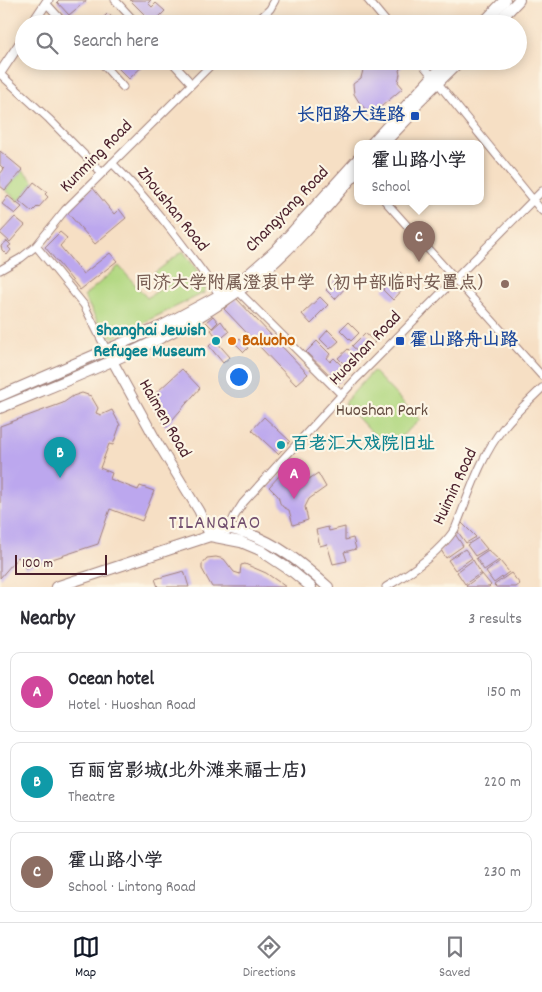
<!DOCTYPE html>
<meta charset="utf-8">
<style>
body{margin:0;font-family:Dekko,"LXGW WenKai TC",sans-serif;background:#f7f7f7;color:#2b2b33}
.scale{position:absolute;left:15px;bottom:12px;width:92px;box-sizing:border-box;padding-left:5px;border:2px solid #4a1f2b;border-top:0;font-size:14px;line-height:18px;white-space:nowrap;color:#4a1f2b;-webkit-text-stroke:4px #fcf5e5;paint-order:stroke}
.you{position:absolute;left:238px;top:376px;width:18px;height:18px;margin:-12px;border:4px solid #fff;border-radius:50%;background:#1a73e8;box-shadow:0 0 0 8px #1a73e833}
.badge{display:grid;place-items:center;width:32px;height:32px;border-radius:50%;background:#111827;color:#fff;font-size:16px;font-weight:700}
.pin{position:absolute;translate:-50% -41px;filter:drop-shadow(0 1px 2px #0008)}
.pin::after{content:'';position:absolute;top:26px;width:18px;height:15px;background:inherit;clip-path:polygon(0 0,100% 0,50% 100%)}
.popup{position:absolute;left:354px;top:140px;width:130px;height:65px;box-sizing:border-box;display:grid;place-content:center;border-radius:10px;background:#fff;filter:drop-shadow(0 1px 4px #0005);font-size:16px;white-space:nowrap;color:#7c7c81}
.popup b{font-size:19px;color:#2b2b33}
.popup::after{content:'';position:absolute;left:50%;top:100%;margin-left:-10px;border:10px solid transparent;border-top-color:#fff}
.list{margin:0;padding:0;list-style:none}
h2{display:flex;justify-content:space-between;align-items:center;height:65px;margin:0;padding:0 20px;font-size:21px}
h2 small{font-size:16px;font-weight:400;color:#7c7c81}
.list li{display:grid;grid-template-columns:32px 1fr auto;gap:15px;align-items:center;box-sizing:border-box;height:80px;margin:0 10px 10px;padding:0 10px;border:1px solid #e1e1e2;border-radius:10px}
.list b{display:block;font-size:19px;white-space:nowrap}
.list p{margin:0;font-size:16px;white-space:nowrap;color:#7c7c81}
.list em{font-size:16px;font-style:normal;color:#7c7c81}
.icon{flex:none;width:28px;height:28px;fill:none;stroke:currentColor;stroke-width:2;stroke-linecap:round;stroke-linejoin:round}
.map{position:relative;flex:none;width:542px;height:587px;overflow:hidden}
.search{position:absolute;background:#fff;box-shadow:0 2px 12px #0003;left:15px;right:15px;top:15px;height:55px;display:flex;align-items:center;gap:12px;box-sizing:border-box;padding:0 18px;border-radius:28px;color:#7c7c81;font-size:19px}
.sheet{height:335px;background:#fff}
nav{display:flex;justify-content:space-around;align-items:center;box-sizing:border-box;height:70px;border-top:1px solid #e1e1e2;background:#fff;font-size:14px;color:#7c7c81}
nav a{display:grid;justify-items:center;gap:2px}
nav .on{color:#111827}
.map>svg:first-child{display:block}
</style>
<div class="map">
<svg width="542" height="587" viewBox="0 0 542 587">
<rect width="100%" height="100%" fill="#fcf5e5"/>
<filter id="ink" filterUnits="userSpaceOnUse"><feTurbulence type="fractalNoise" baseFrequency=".02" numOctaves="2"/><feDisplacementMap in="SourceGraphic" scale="10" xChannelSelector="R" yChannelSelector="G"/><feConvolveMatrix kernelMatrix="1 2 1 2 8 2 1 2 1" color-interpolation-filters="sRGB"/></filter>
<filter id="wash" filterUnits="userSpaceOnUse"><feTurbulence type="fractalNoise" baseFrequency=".0096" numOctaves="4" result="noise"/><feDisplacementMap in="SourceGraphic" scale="20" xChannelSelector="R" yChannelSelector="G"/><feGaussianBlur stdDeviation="1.12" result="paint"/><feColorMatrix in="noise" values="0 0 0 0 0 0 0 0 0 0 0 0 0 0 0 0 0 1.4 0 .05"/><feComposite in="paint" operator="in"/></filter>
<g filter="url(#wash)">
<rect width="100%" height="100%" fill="#f6dfc4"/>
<path fill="#b2d882" stroke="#7e7c56" d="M23 170 34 182 19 201 5 190Z
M183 251 204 280 206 286 204 293 114 337 106 335 103 332 84 296 119 266 147 298 162 288 153 274Z
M373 371 420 420 387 449 344 403Z"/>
<g id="blocks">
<path fill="#bca7ee" d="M59 0H87L69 15 57 2Z
M130 0H151L148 3 152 7 156 3 165 11 153 23Z
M108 13 118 24H97Z
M121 61H148L129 79 116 66Z
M357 61H403L405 64 399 70 400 74 398 82 403 88 375 112H368L359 102 354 94 353 84 361 78 363 70Z
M0 151 23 170 5 190 0 186V174L4 169 0 165Z
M34 182 47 192 45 194 48 197 38 208 37 207 32 212 19 201Z
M92 187 114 214 119 209 126 218 95 244 65 210Z
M8 196 22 207 15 214 2 204Z
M15 217 25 225 10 242 0 233Z
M60 232 67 238 60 246 83 274 110 253 117 261 80 290 45 247Z
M7 241 11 245 8 247 11 250 7 255 2 250 1 246Z
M400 272 410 282 393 300 383 290Z
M339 276 349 284 335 299 326 290Z
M320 297 328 305 316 317 317 318 311 324 302 314Z
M236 298 308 374 296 385 224 309Z
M213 316 218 322 212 328 206 322Z
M221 321 229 332 219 340 211 330Z
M348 322 359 333 351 341 340 330Z
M328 330 339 341 330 349 320 339Z
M365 333 375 342 362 355 352 346Z
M240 338 248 348 244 352 235 343Z
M215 340 230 357 223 363 209 346Z
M317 341 330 354 327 358 330 362 334 358 348 372 338 383 306 352Z
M348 349 359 360 350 370 338 358Z
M182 369 200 388 166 427 154 407V400L157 392Z
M82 393 91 396 98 408 96 413 101 415 112 410 120 425 113 445 109 444 100 468 112 473 110 479 138 490 140 486 154 491 142 521 110 509 98 544 25 568 22 559 18 557 0 578V426L63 403 73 396Z
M264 417 290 441 278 454 252 430Z
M318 473 326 487 309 499 305 507 308 520 293 525 289 510 283 507 280 503 278 496 269 487 280 475 287 483 294 481 303 483Z
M461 522 476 537 466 543 458 532Z
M328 527 329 531 345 527V540L353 538 356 549 344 552 347 561 333 564 327 544 320 546 316 530Z
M455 534 463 546 446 558 441 550Z
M478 538 487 549 475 556 467 545Z
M465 549 472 558 455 570 448 560Z
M488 550 499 560 484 570 476 558Z
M216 557 224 559 234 572 240 574 241 565 245 564 266 573 286 587H212L202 569V564L207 558Z
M473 560 481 573 465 584 457 572Z
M500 561 509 572 494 583 486 572Z
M184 571 189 587H158L155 579Z
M511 573 520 584 516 587H496L494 585Z
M482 574 491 585 489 587H467L466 586Z"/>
</g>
</g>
<g filter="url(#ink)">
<use href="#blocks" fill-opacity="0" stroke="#a07f78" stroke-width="1"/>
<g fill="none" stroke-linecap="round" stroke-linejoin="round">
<defs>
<path id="minor" d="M115 0 137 24
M368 0 388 24
M46 3 65 24
M254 24 270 9 275 0
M100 61 123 87
M171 61 191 83
M420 61 542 211
M0 74 49 119 102 173
M112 163C153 203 188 252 222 298
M385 201 542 376
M36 246 84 305 107 351
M0 270 21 258 36 246 65 210 215 61
M236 289 342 395
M228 531 234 517 243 503 356 379 542 191
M386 587C412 572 438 554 455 529 469 495 480 457 504 427 515 413 529 401 542 388"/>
<path id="tertiary" d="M32 24 48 0
M0 73 24 37
M107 351 157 442 199 511 210 536"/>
<path id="secondary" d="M482 24 505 0
M496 24 519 0
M372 143 447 61
M384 143 412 114 418 102 460 61
M0 396 162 326 220 295 250 273 275 251 358 159
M0 408C91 370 185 336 262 273 297 244 328 205 358 171
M210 536C222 524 232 529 246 533 279 544 302 564 328 587
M56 587 210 536 241 542 260 550 293 572 311 587"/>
</defs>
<use href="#minor" stroke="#a07f78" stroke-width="9"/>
<use href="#tertiary" stroke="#a07f78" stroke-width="11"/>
<use href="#secondary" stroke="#a07f78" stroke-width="12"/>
<use href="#minor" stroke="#fff" stroke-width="7"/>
<use href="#tertiary" stroke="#fff" stroke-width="9"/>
<use href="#secondary" stroke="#fff" stroke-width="10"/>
</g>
</g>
<g fill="#1a4fb4" stroke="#fcf5e5" stroke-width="2">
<rect x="410" y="111" width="10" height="10" rx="2.5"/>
<rect x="395" y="336" width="10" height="10" rx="2.5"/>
</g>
<circle fill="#8d6e63" stroke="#fcf5e5" stroke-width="2" cx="505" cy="284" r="5"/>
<g fill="#0f9aa8" stroke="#fcf5e5" stroke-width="2">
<circle cx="216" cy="341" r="5"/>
<circle cx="281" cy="445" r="5"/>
</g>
<circle fill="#e8710a" stroke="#fcf5e5" stroke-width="2" cx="232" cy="341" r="5"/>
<g text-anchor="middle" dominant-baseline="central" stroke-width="4.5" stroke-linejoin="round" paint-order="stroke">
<g font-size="18" font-weight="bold" fill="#164399" stroke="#fcf5e5" text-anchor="end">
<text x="405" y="116">长阳路大连路</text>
<text x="410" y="341" text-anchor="start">霍山路舟山路</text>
</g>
<g font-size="18" fill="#4a1f2b" stroke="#fcf5e5">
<text transform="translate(97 157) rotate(-45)">Kunming Road</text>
<text transform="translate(172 210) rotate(51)">Zhoushan Road</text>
<text transform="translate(288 210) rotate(-46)">Changyang Road</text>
<text transform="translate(366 349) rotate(-46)">Huoshan Road</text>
<text transform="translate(164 419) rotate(60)">Haimen Road</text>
<text transform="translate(456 487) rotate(-65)">Huimin Road</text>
</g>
<g font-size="18" font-weight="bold" fill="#785e54" stroke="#fcf5e5" text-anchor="end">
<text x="495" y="284">同济大学附属澄衷中学（初中部临时安置点）</text>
</g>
<g font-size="18" font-weight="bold" fill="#0d838f" stroke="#fcf5e5" text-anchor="end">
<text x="206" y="331">Shanghai Jewish<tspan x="206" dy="21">Refugee Museum</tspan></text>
<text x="291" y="445" text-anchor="start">百老汇大戏院旧址</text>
</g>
<g font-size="18" font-weight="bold" fill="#c56008" stroke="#fcf5e5" text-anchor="start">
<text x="242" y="341">Baluoho</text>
</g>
<g font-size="18" fill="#644d41" stroke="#fcf5e5">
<text x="382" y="411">Huoshan Park</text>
</g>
<g font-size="20" letter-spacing="1" fill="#724f6f" stroke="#fcf5e5">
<text x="215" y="524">TILANQIAO</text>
</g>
</g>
</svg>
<div class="scale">100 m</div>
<div class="you"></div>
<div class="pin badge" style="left:294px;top:499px;background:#d1479c">A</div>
<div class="pin badge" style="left:60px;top:478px;background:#0f9aa8">B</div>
<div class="pin badge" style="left:419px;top:262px;background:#8d6e63">C</div>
<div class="popup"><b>霍山路小学</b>School</div>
<div class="search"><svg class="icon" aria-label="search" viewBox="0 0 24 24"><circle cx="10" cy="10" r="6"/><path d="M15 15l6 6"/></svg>Search here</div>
</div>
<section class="sheet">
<h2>Nearby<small>3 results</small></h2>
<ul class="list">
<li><span class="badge" style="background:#d1479c">A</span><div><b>Ocean hotel</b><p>Hotel · Huoshan Road</p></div><em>150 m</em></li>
<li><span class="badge" style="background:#0f9aa8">B</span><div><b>百丽宫影城(北外滩来福士店)</b><p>Theatre</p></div><em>220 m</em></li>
<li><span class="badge" style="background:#8d6e63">C</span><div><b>霍山路小学</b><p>School · Lintong Road</p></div><em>230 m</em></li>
</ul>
</section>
<nav>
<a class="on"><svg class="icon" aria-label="map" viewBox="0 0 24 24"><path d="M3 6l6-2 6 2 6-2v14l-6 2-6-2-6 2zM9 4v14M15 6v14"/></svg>Map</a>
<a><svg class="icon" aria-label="directions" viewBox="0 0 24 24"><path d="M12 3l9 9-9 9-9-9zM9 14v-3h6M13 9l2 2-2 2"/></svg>Directions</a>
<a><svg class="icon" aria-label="saved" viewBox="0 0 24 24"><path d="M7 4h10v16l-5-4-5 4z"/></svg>Saved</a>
</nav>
